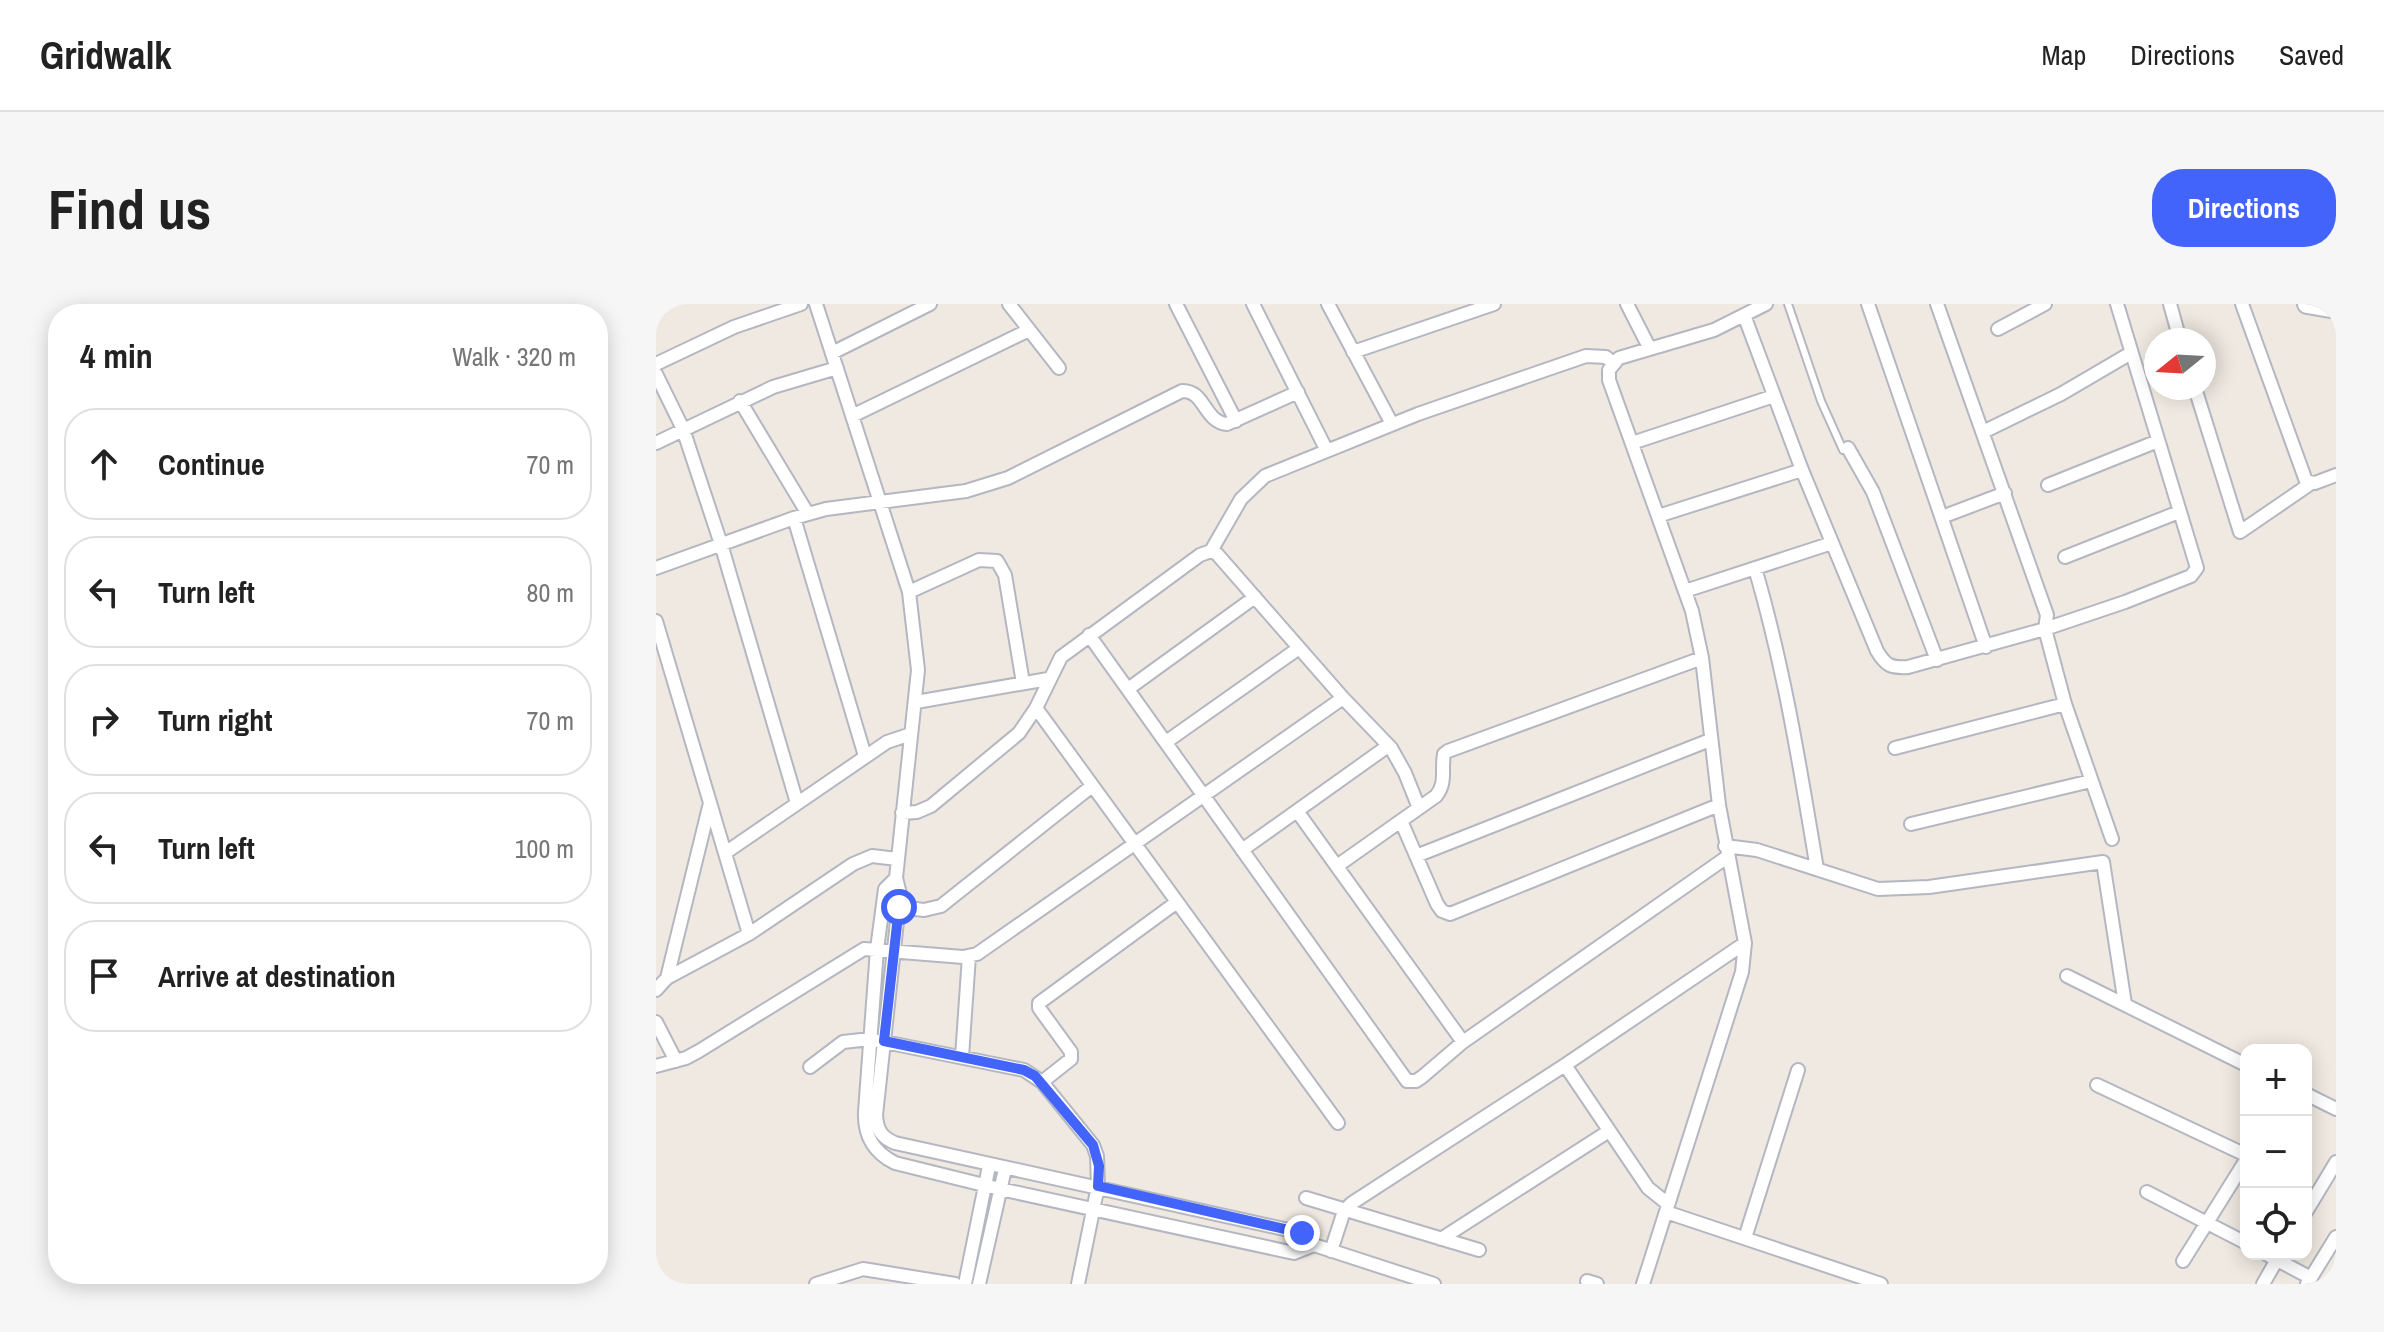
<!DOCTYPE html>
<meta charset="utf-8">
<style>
body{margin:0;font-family:"Archivo Narrow",sans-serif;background:#f6f6f6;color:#222}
.controls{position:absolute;right:24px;bottom:24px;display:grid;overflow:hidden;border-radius:16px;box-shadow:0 4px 20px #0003}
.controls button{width:72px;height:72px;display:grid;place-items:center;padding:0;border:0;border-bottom:2px solid #e0e0e0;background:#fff;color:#222;font:40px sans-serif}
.compass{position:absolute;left:1488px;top:24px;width:72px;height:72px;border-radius:50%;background:#fff;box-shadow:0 4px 20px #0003;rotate:252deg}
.stop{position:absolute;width:24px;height:24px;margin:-18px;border:6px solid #4264fb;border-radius:50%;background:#fff}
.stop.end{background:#4264fb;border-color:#fff;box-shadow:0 2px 8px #0008}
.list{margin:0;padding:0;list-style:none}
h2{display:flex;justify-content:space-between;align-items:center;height:104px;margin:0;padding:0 32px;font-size:34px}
h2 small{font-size:26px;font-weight:400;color:#767676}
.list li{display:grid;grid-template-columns:52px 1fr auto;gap:24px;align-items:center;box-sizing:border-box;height:112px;margin:0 16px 16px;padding:0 16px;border:2px solid #e0e0e0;border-radius:32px}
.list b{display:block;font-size:30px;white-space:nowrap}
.list em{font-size:26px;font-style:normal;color:#767676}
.icon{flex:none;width:44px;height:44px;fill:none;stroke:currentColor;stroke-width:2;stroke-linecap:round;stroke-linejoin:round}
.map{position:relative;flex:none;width:1680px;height:980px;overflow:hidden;border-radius:32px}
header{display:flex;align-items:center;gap:48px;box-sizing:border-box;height:112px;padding:0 40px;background:#fff;border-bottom:2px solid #e0e0e0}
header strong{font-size:38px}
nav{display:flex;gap:44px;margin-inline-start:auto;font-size:28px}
.intro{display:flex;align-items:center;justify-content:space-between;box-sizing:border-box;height:192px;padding:0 48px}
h1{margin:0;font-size:56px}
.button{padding:20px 36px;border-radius:32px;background:#4264fb;color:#fff;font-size:28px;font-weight:700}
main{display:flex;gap:48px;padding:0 48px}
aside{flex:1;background:#fff;border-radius:32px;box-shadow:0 4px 20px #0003}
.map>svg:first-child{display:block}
</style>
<header>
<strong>Gridwalk</strong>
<nav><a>Map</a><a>Directions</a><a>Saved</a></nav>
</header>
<div class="intro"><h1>Find us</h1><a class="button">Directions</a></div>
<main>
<aside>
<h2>4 min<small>Walk · 320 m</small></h2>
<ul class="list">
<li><svg class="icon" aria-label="ahead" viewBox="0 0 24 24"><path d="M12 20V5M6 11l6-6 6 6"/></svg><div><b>Continue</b></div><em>70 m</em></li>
<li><svg class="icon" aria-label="left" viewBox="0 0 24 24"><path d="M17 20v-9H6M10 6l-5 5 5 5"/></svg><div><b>Turn left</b></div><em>80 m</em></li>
<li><svg class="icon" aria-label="right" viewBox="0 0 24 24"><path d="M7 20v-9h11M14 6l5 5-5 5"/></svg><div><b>Turn right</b></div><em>70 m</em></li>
<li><svg class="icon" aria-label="left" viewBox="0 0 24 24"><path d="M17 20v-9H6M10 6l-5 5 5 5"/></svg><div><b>Turn left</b></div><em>100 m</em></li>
<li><svg class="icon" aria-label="arrive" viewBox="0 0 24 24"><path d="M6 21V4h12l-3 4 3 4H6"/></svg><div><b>Arrive at destination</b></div></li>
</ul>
</aside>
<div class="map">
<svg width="1680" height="980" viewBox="0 0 1680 980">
<rect width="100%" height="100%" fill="#efe9e1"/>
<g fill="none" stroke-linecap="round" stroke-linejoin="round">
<defs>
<path id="service" d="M1132 0 1165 97 1187 146"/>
<path id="minor" d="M160 0 253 288 262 366 240 574 244 590 220 811C221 826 225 833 239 839L646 929 658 941 778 980
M353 0 403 64
M520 0 580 117
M597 0 670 145
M672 0 736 120
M971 0 994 45
M1212 0 1330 343
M1514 0 1524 36
M1586 0 1650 177 1659 179 1680 171
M1088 11 1146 166 1221 347C1230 362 1235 364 1252 363L1389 325 1391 311 1281 0
M1342 25 1389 0
M697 48 838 0
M176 49 274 0
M0 60 78 23 145 0
M0 70 27 125 65 240 141 499
M1539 84 1584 228 1654 180
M84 97 152 210
M196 112 373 26
M1327 128 1405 90 1475 49
M0 139 117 83 181 64
M976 139 1118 92
M1192 144 1217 188 1281 356
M1392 181 1502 137
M1002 212 1146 166
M1286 213 1349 189
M138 214 209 452
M555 247 585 195 609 172 762 110 930 52 950 53 957 59
M1409 253 1523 208
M0 264 138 214 170 205 310 187 352 174 526 87C549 86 548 118 571 120L642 88
M1099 264C1128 363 1144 463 1161 565
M1029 287 1176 239
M253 288 323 256 341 257 349 271 367 379
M0 317 93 630
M433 331 751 777H760L766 773 807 738 1071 553
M472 385 599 293
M260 398 392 375
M380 404 682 819
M510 438 643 344
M1239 444 1409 400
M641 507 807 738
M246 509 261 508 275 502 363 429 380 404 405 353 544 251 555 247 561 250 687 394 735 444 749 469 763 504
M745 517 781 600 786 607 794 610 1063 501
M1255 520 1435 477
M1456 535 1409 400 1389 325 1469 298 1535 272 1541 264 1461 0
M1069 542 1101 546 1222 585 1273 583 1447 558 1469 700
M586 546 732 442
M69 549 231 438 255 430
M760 552 1054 436
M681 562 780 492C791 479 785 465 788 450L792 447 1046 354
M240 574 229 585 221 645 209 808C208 832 217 848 239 859L344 885 638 949 658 941
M243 603 268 606 285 602 436 482
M1411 672 1590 761
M11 674 93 630 197 560 216 552 241 555
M0 686 11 674 54 499
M0 718 20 757
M306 753 313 652
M909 761 992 884 1012 900
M0 762 30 754 43 747 208 645 307 653 321 650 687 394
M154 763 187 738 214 735 368 766 386 778 437 841 441 852 442 882 422 980
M386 778 415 755V748L383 704V699L521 598
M1441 781 1590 851
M1650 790 1680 805
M1491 888 1590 939
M650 894 823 946
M1010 908 1225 980
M1650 908 1680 858
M1089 934 1142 766
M785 935 953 827
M675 947 688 907 696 899 909 761 1089 639
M1610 950 1655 974
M1527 957 1590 856
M931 977 941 980
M160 980 207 965 299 980
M309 980 333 862
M323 980 349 865
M987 980 1086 668 1089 639 1063 501 1046 354 1036 307 953 76V66L963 54 1058 26 1110 0
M1607 980 1623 952
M1651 980 1680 933"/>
<path id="secondary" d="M1651 0 1680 5"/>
</defs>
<use href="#service" stroke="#b4b7c1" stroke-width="10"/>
<use href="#minor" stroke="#b4b7c1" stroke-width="16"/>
<use href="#secondary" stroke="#b4b7c1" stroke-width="22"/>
<use href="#service" stroke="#fff" stroke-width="6"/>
<use href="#minor" stroke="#fff" stroke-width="12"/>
<use href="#secondary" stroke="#fff" stroke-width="18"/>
</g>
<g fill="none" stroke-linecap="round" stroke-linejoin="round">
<path stroke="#4264fb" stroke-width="10" d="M243 603 228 737 368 766 379 772 437 841 443 862 442 882 646 929"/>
</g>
</svg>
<div class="controls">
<button>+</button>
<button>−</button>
<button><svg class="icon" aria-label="locate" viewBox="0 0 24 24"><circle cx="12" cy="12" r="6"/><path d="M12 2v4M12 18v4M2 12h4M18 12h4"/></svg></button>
</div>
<svg class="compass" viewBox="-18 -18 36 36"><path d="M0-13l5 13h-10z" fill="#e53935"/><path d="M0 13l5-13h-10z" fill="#767676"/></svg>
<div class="stop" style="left:243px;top:603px"></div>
<div class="stop end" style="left:646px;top:929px"></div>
</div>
</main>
